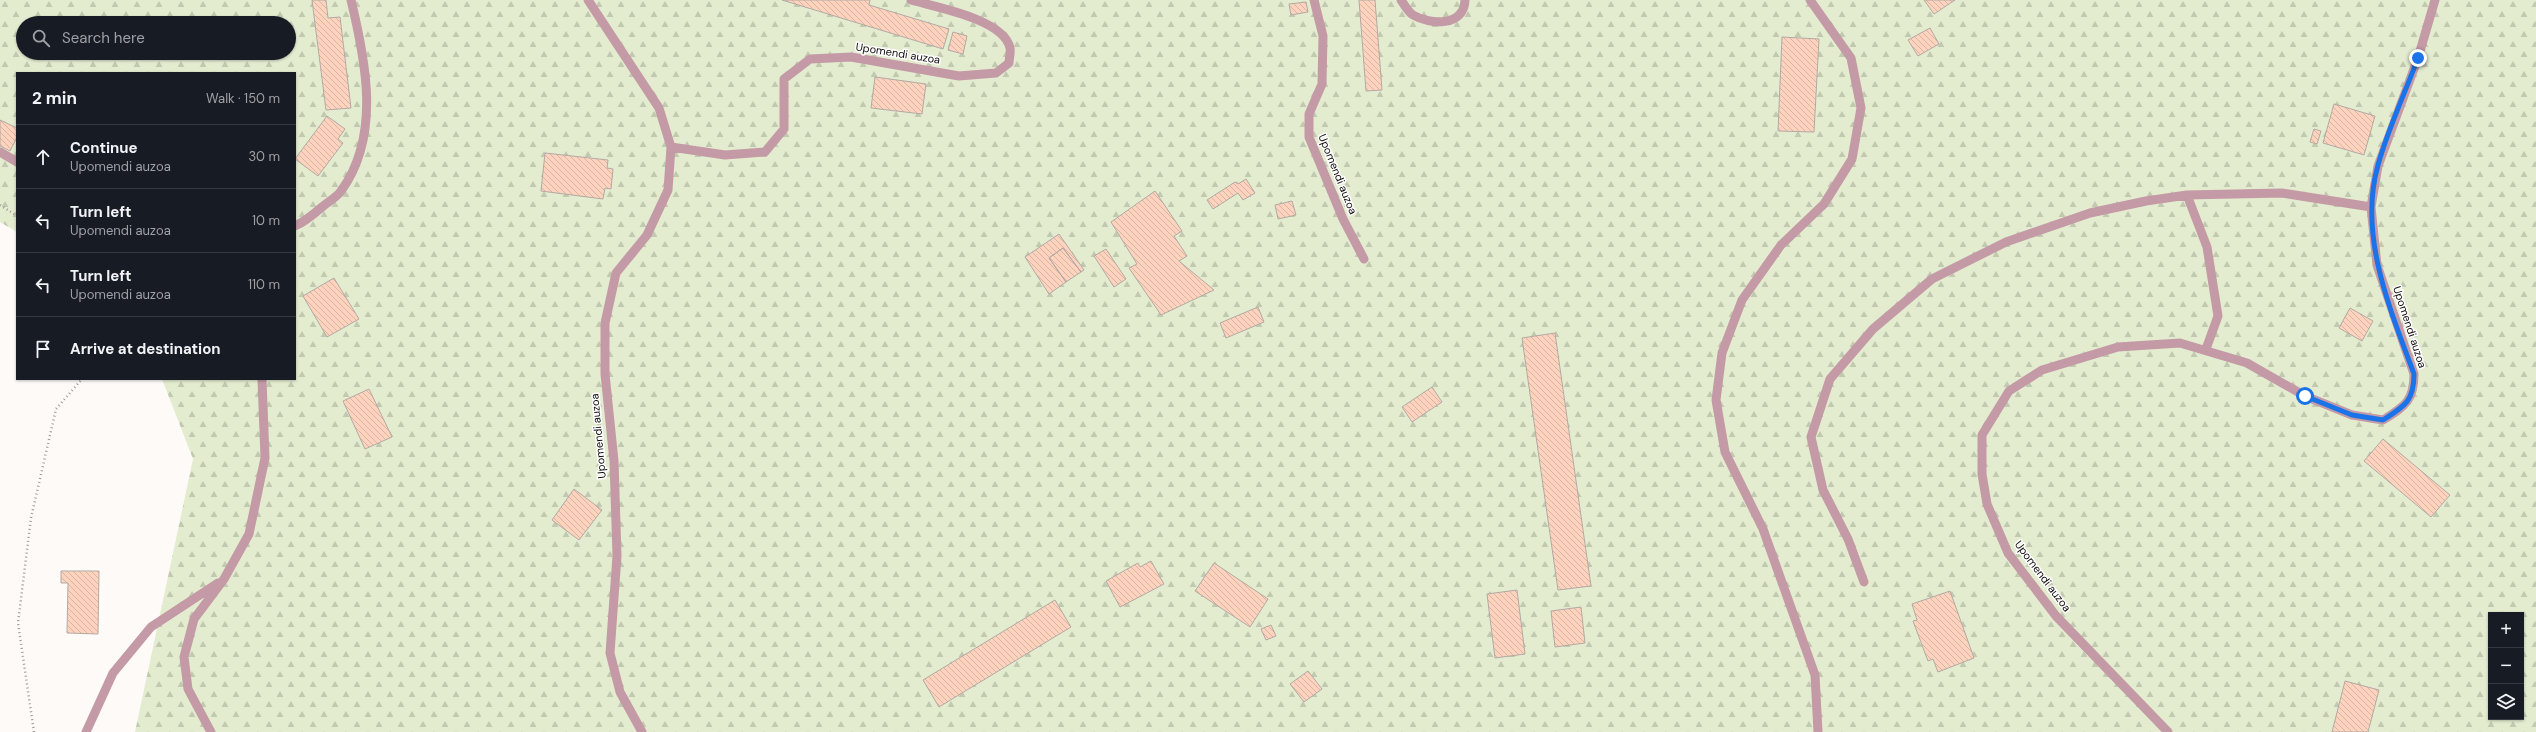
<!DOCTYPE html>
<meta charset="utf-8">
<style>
body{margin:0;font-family:"DM Sans",sans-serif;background:#20242c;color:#f1f3f6}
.controls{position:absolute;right:12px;bottom:12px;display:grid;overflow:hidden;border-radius:0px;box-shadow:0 1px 3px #0004}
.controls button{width:36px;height:36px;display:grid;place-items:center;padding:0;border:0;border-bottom:1px solid #363941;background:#171b24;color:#f1f3f6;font:20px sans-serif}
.stop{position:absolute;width:12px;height:12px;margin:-9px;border:3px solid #1a73e8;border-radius:50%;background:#fff}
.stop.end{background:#1a73e8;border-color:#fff;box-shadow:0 1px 4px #0008}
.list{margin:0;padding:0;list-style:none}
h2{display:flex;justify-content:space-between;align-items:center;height:52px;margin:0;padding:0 16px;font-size:17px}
h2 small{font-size:13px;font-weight:400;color:#9ea1a6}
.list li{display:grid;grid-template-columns:26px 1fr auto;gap:12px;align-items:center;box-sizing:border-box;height:64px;padding:0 16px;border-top:1px solid #363941}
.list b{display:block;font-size:15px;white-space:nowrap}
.list p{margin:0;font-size:13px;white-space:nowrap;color:#9ea1a6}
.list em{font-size:13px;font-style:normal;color:#9ea1a6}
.icon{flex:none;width:22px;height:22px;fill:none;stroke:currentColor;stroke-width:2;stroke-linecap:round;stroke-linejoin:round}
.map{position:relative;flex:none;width:2536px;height:732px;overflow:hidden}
.search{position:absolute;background:#171b24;box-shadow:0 1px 3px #0004;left:16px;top:16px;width:280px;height:44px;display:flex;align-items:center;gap:10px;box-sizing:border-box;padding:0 14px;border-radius:22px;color:#9ea1a6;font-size:15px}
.panel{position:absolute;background:#171b24;box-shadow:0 1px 3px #0004;left:16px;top:72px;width:280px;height:308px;border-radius:0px}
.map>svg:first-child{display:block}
</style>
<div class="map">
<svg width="2536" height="732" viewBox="0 0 2536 732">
<defs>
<pattern id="forest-firs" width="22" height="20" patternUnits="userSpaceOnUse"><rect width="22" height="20" fill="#e4ecd0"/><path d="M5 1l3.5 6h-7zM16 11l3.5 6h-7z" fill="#c2c9b1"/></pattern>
<pattern id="building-back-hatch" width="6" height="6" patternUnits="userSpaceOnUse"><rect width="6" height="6" fill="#fdd3be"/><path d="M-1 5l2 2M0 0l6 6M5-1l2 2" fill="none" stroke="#d8b4a2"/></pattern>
</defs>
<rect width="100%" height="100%" fill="#fefaf8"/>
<path fill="url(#forest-firs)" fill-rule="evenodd" d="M0 0H2536V732H135L193 459 162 379H295V73H17V232L0 222ZM23 23H289V53H23ZM2491 615H2521V717H2491Z"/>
<path fill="url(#building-back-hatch)" stroke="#b3a9a4" d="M312 0H326L328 18 340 17 351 108 326 110Z
M782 0H870L869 5 949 29 943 49Z
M1359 0H1375L1382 90 1366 91Z
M1924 0H1955L1934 14Z
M1306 2 1308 12 1291 15 1289 4Z
M1930 28 1939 44 1918 56 1908 40Z
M953 32 967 36 963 54 948 50Z
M1782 37 1819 39 1814 132 1778 131Z
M875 77 926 84 922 114 871 108Z
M2334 104 2375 116 2364 155 2323 143Z
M327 116 345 129 338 139 343 143 318 176 295 159Z
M0 120 17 128V137L10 151 0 146Z
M2314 129 2321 131 2317 144 2310 142Z
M545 153 608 160 607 168 613 169 611 189 605 188 603 199 541 191Z
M1246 179 1255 193 1243 200 1238 193 1213 209 1207 200 1235 182 1238 184Z
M1155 191 1182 231 1174 236 1187 256 1179 261 1214 290 1161 315 1129 268 1137 264 1111 222Z
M1292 201 1296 215 1278 219 1275 205Z
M1059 234 1084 270 1081 272 1063 248 1049 258 1066 282 1049 294 1025 257Z
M1063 248 1081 272 1066 282 1049 258Z
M1106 249 1126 279 1114 287 1094 256Z
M334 278 359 319 327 337 303 296Z
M1258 307 1264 322 1226 338 1220 323Z
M2350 308 2373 321 2362 341 2339 328Z
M1555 333 1591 586 1558 590 1522 338Z
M1432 387 1442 402 1412 422 1402 407Z
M369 389 392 437 365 449 343 401Z
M2383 439 2450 495 2431 517 2364 461Z
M574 489 602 510 579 540 552 520Z
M1151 561 1164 584 1120 607 1106 581 1138 563 1140 567Z
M1214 563 1268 599 1250 627 1195 591Z
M61 571H99L98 634 67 633 68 583H61Z
M1517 590 1525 654 1495 658 1487 594Z
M1950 591 1974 658 1938 672 1933 659 1928 661 1913 621 1917 620 1912 604Z
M1055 600 1071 627 939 707 923 680Z
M1581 607 1585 643 1555 647 1551 611Z
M1271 625 1276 636 1266 640 1261 629Z
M1308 671 1322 689 1304 702 1290 684Z
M2345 681 2379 690 2368 732H2332Z"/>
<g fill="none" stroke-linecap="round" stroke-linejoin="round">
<path stroke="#9e9a98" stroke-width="2.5" stroke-dasharray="1 3" stroke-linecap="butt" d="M0 205 17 216
M34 732 18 623 31 518 56 409 82 379"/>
<path stroke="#c39aa5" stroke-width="9" d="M588 0 659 108 671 147 668 190 647 235 616 273 605 323V374L614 461 617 556 610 653 620 692 642 732
M1314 0 1323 36 1322 84 1309 114V137L1343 219 1364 259
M1401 0C1404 4 1408 12 1413 15 1430 25 1464 27 1465 0
M1810 0 1851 58 1861 108 1852 159 1824 204 1781 245 1742 300 1722 353 1716 400 1725 452 1763 529 1815 675 1818 732
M671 147 725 155 765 152 784 129V79L810 59 851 57 959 76 996 73 1009 63C1009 59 1011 52 1010 48 1004 19 935 7 911 0
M0 152 17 162
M2187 195 2207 247 2218 316 2206 349
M295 226C306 221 314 214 322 207 328 202 337 197 341 191 381 136 366 62 351 0
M1864 582 1848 539 1823 490 1811 437 1830 379 1873 329 1932 279 2006 242 2090 213 2146 201 2187 195 2282 193 2371 207
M86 732 113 673 151 627 218 583
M211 732 188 689 184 657 194 619 224 579 249 534 265 458 262 379
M2168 732 2056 616 2008 553 1987 504 1982 474V435L2009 391 2042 370 2118 347 2180 343 2247 363 2305 396 2352 415 2383 420C2405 406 2414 401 2414 374L2377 265 2371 207 2378 166 2418 58 2435 0"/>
</g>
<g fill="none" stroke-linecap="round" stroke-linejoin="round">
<path stroke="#1a73e8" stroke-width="5" d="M2305 396 2352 415 2383 420C2405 406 2414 401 2414 374 2390 309 2358 235 2378 165 2388 129 2405 93 2418 58"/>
</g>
<g text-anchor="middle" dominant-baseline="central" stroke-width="3" stroke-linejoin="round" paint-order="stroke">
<g font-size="11" fill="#0f0b0a" stroke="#fff">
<text transform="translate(898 53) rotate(9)">Upomendi auzoa</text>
<text transform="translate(1338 174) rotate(68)">Upomendi auzoa</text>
<text transform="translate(2410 327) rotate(72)">Upomendi auzoa</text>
<text transform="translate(598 436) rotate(-95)">Upomendi auzoa</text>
<text transform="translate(2043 576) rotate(53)">Upomendi auzoa</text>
</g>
</g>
</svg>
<div class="controls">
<button>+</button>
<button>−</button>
<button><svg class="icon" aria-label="layers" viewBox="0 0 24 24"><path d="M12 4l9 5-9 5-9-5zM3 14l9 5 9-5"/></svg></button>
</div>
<div class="stop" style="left:2305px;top:396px"></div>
<div class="stop end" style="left:2418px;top:58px"></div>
<div class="search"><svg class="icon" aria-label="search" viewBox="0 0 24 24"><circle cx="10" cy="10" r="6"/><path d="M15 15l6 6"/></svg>Search here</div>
<section class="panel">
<h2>2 min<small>Walk · 150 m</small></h2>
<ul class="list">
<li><svg class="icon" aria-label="ahead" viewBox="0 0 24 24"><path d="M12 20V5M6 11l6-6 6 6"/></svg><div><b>Continue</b><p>Upomendi auzoa</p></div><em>30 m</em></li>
<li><svg class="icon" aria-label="left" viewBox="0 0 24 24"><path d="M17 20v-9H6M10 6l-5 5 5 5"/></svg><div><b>Turn left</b><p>Upomendi auzoa</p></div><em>10 m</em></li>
<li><svg class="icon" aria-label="left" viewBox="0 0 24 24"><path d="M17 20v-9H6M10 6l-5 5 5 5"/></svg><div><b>Turn left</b><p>Upomendi auzoa</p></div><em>110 m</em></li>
<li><svg class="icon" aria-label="arrive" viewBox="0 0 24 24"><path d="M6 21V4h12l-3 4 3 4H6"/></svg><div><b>Arrive at destination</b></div></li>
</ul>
</section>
</div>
